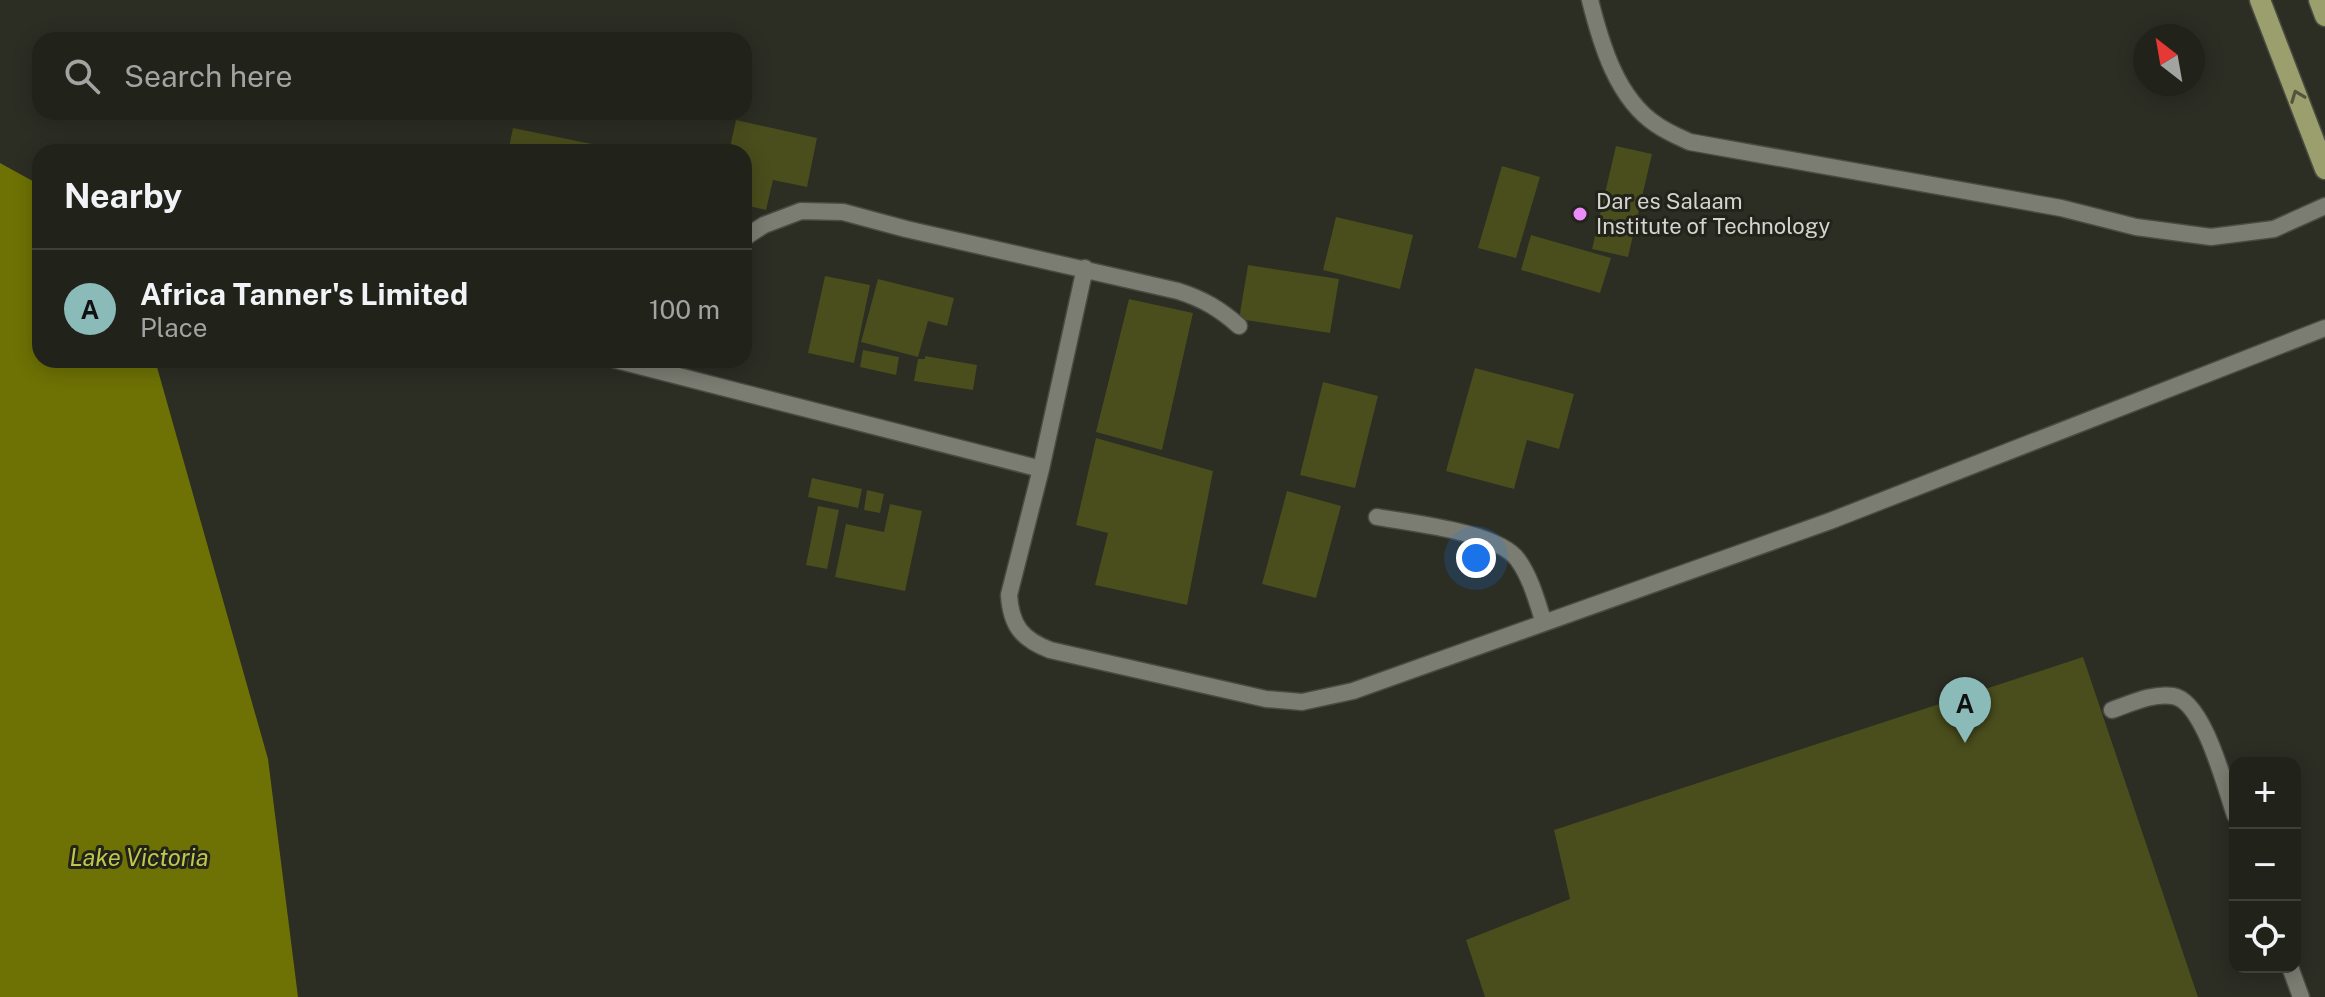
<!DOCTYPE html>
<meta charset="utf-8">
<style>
body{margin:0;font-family:"Public Sans",sans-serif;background:#292a23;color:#f1f3f6}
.controls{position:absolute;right:24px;bottom:24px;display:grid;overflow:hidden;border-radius:16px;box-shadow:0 4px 20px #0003}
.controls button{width:72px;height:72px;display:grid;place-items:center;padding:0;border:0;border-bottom:2px solid #3e3f39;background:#21221a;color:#f1f3f6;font:40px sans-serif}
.compass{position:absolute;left:2133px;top:24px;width:72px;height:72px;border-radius:50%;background:#21221a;box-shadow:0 4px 20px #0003;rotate:329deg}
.you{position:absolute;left:1476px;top:558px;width:28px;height:28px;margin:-20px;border:6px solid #fff;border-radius:50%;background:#1a73e8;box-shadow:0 0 0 12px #1a73e833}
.badge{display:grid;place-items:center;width:52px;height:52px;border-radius:50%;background:#8bbbb9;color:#111;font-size:26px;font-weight:700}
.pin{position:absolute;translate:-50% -66px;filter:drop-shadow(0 2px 4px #0008)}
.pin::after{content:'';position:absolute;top:42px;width:28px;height:24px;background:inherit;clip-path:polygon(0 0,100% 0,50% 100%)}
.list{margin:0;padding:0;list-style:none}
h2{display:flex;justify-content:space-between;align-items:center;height:104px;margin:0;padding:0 32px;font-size:34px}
h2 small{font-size:26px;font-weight:400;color:#a2a4a2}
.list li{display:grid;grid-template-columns:52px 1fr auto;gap:24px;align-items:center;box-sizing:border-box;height:120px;padding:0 32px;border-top:2px solid #3e3f39}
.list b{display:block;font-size:30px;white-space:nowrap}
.list p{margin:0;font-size:26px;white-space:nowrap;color:#a2a4a2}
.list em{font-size:26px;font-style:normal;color:#a2a4a2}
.icon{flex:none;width:44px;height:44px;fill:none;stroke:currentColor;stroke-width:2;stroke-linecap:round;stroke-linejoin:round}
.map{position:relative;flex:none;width:2325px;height:997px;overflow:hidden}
.search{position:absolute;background:#21221a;box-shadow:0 4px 20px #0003;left:32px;top:32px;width:720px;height:88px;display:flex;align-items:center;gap:20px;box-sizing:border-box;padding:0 28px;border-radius:24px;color:#a2a4a2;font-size:30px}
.panel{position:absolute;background:#21221a;box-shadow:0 4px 20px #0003;left:32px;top:144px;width:720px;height:224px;border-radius:24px}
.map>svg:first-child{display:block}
</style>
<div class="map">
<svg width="2325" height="997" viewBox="0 0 2325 997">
<rect width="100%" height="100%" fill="#2c2d23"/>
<path fill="#6e7204" d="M0 163 40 185V360H155L268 759 298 997H0Z"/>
<path fill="#4a4d1c" d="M736 120 817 138 807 187 773 180 766 210 744 205V152H729Z
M513 128 592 144 591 152H508Z
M1616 146 1652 154 1628 257 1592 249Z
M1502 166 1540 177 1516 258 1478 248Z
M1336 217 1413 235 1400 289 1323 270Z
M1531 235 1611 258 1600 293 1521 270Z
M1248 265 1339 279 1330 333 1239 319Z
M825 276 870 285 854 363 808 353Z
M878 279 954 298 947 326 928 321 918 357 861 342Z
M1129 299 1193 313 1162 450 1096 432Z
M863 350 899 357 896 375 860 367Z
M925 356 977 365 973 390 914 381 918 359H925Z
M1475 368 1574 394 1559 449 1527 440 1514 489 1446 471Z
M1323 382 1378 396 1355 488 1300 475Z
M1096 438 1213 471 1187 605 1095 585 1108 533 1076 525Z
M812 478 862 489 858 508 808 497Z
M867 490 884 494 880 513 864 510Z
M1287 491 1341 506 1316 598 1262 584Z
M890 504 922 511 905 591 835 577 846 524 884 532Z
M818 506 839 510 827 569 806 565Z
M2083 657 2198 997H1485L1466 940 1570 899 1554 830Z"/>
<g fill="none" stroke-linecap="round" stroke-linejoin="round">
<defs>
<path id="service" d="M1590 0C1601 44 1617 99 1657 125 1667 132 1679 137 1690 142L2061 208 2136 227 2211 237 2274 229 2325 206
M744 238 764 225 801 211 843 212 906 229 1178 291C1203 299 1220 309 1239 326
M1085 268 1041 469 1009 595C1011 626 1022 639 1050 650L1266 699 1302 702 1353 691 1830 521 2325 328
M616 360 1041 469
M1377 517C1410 523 1499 532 1518 560 1531 578 1537 602 1544 623
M2112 710C2132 703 2152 693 2173 696 2204 701 2225 787 2235 815
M2290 967 2301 997"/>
<path id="primary" d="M2260 0 2325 169
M2319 0 2325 16"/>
</defs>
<use href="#service" stroke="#4a4b42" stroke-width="19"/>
<use href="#primary" stroke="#4a4b42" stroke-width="23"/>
<use href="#service" stroke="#7c7d72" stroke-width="16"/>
<use href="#primary" stroke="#9b9f6e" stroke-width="20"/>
</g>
<defs><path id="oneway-chevron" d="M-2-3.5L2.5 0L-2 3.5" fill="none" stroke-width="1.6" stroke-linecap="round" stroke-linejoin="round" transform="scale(2)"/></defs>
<use stroke="#52553c" href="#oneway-chevron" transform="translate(2297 96) rotate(-111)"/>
<circle fill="#ec8cfb" stroke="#22231a" stroke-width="3" cx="1580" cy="214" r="8"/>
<g text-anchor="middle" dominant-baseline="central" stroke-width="6" stroke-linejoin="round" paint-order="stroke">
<g font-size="22" fill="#d4d5ce" stroke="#22231a" text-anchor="start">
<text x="1596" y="201">Dar es Salaam<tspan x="1596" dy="25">Institute of Technology</tspan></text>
</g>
<g font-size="24" font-style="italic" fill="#c1c74a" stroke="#22231a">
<text x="139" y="857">Lake Victoria</text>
</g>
</g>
</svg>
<div class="controls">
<button>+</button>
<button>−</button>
<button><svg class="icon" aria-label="locate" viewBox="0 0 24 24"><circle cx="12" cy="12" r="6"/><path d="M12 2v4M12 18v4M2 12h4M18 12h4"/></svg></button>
</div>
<svg class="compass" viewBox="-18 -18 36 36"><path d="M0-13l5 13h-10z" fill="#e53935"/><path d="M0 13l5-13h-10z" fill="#a2a4a2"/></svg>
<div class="you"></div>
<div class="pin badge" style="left:1965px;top:743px">A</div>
<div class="search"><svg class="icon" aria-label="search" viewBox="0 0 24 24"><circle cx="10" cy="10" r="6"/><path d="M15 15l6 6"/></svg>Search here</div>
<section class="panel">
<h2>Nearby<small></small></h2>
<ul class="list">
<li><span class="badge">A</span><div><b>Africa Tanner's Limited</b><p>Place</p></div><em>100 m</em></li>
</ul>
</section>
</div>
